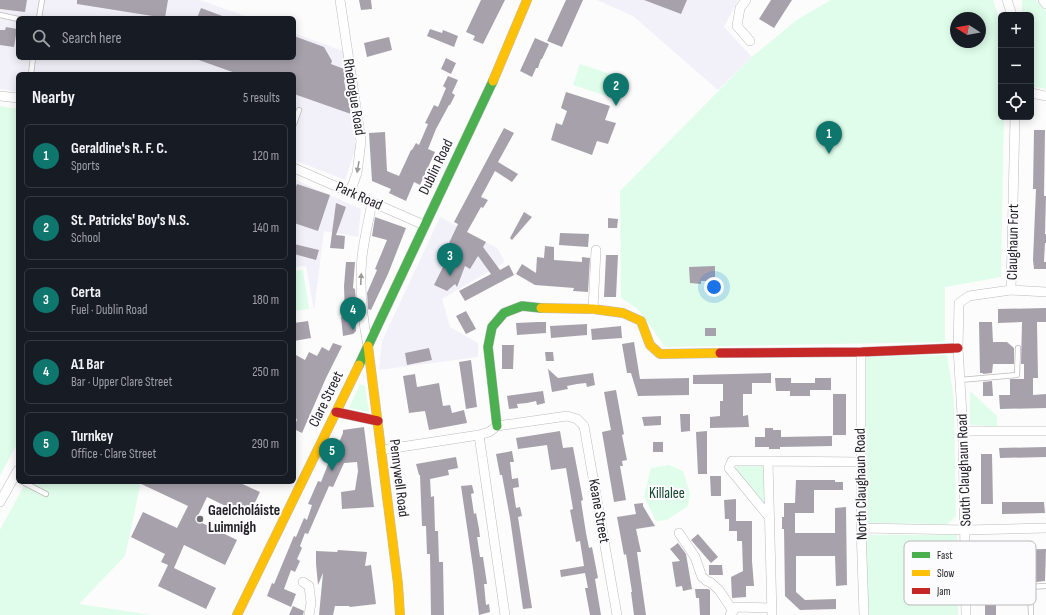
<!DOCTYPE html>
<meta charset="utf-8">
<style>
body{margin:0;font-family:"Sofia Sans Condensed",sans-serif;background:#242831;color:#f1f3f6}
.controls{position:absolute;right:12px;top:12px;display:grid;overflow:hidden;border-radius:6px;box-shadow:0 2px 10px #0003}
.controls button{width:36px;height:36px;display:grid;place-items:center;padding:0;border:0;border-bottom:1px solid #363941;background:#171b24;color:#f1f3f6;font:20px sans-serif}
.compass{position:absolute;left:950px;top:12px;width:36px;height:36px;border-radius:50%;background:#171b24;box-shadow:0 2px 10px #0003;rotate:281deg}
.you{position:absolute;left:714px;top:287px;width:14px;height:14px;margin:-10px;border:3px solid #fff;border-radius:50%;background:#1a73e8;box-shadow:0 0 0 6px #1a73e833}
.badge{display:grid;place-items:center;width:26px;height:26px;border-radius:50%;background:#0f766e;color:#fff;font-size:13px;font-weight:700}
.pin{position:absolute;translate:-50% -33px;filter:drop-shadow(0 1px 2px #0008)}
.pin::after{content:'';position:absolute;top:21px;width:14px;height:12px;background:inherit;clip-path:polygon(0 0,100% 0,50% 100%)}
.list{margin:0;padding:0;list-style:none}
h2{display:flex;justify-content:space-between;align-items:center;height:52px;margin:0;padding:0 16px;font-size:17px}
h2 small{font-size:13px;font-weight:400;color:#9ea1a6}
.list li{display:grid;grid-template-columns:26px 1fr auto;gap:12px;align-items:center;box-sizing:border-box;height:64px;margin:0 8px 8px;padding:0 8px;border:1px solid #363941;border-radius:6px}
.list b{display:block;font-size:15px;white-space:nowrap}
.list p{margin:0;font-size:13px;white-space:nowrap;color:#9ea1a6}
.list em{font-size:13px;font-style:normal;color:#9ea1a6}
.icon{flex:none;width:22px;height:22px;fill:none;stroke:currentColor;stroke-width:2;stroke-linecap:round;stroke-linejoin:round}
.map{position:relative;flex:none;width:1046px;height:615px;overflow:hidden}
.search{position:absolute;background:#171b24;box-shadow:0 2px 10px #0003;left:16px;top:16px;width:280px;height:44px;display:flex;align-items:center;gap:10px;box-sizing:border-box;padding:0 14px;border-radius:6px;color:#9ea1a6;font-size:15px}
.panel{position:absolute;background:#171b24;box-shadow:0 2px 10px #0003;left:16px;top:72px;width:280px;height:412px;border-radius:6px}
.map>svg:first-child{display:block}
</style>
<div class="map">
<svg width="1046" height="615" viewBox="0 0 1046 615">
<rect width="100%" height="100%" fill="#fcfcfc"/>
<path fill="#f2f1f9" d="M0 0H200L251 18H18V58H294V33L343 51 354 123 355 150 345 180 294 160V74H18V92L0 89Z
M597 0H738L724 27 752 57 718 90 633 16Z
M294 179 361 209 358 237 324 231 314 311 306 266 294 267Z
M440 217 497 248 505 262 442 299 450 327 478 343V357L379 370 382 341Z"/>
<path fill="#dffdea" fill-rule="evenodd" d="M831 0H993L1001 23V117H1004L1001 277 945 287V342L665 347 638 309 621 298 620 191 752 57 798 19ZM956 18H980V42H956Z
M1022 0H1036L1046 12V89L1031 86V15H1022Z
M580 64 620 77 613 98 573 85Z
M0 106 18 109V442L0 476Z
M303 270 309 309 294 311V271Z
M947 355 954 400 956 516 948 524 866 523 864 357Z
M360 384 365 386 369 412 349 408Z
M970 391 997 416V426L970 425Z
M669 465 683 471 690 493 688 506 667 520 656 521 644 496 651 468Z
M737 466H763L765 506 736 469Z
M26 482H141L125 556 79 604 152 615H0V530Z
M866 535H957L958 615H867Z"/>
<path fill="#a7a1ac" d="M0 0H27L25 12 0 9Z
M77 0H168L165 18 77 4Z
M359 0H371L372 9 361 10Z
M481 0H505L483 44 473 40 475 36 466 32Z
M566 0H583L562 47 547 41Z
M644 0H687L681 14Z
M771 0H792L774 28 759 19Z
M201 8 225 17V18H197Z
M6 27 17 29 14 47 0 45V30H5Z
M430 29 442 33 443 30 458 36 454 47 427 36Z
M294 36 324 47 332 61 331 64 344 69 345 78 344 81 351 114 294 94V74H238L196 59 197 58H294Z
M389 37 392 50 367 57 364 43Z
M535 38 549 44 542 59H541L538 68H536L532 77 520 71Z
M446 58 456 63 451 74 441 69Z
M448 76 458 80 452 93 455 95 450 105H449L436 129 428 149 435 152 420 185 414 182 406 201 389 193 391 189 372 181 369 133 385 132 387 171 399 176 411 150H412L416 143 419 145 428 124 425 123 434 105 438 107 446 88 443 86Z
M566 92 610 106 605 120 616 123 608 144 597 141 592 155 551 140 556 123 562 125 567 111 561 108Z
M504 128 514 133 498 162 518 174 512 182 495 171 481 197 488 200 483 208 481 207 467 232 486 242 483 247 500 270 509 265 514 275 465 301 459 291 491 274 478 256 470 269 465 266 457 287 455 284 447 291 434 285 445 263 453 266 461 249 449 243 458 224 454 222Z
M1034 130H1045L1044 196H1046L1045 234H1046V243H1045L1044 262H1046V269H1034L1033 260 1036 189H1033Z
M297 184 330 195 318 231 294 223V188L295 189Z
M336 203 346 207 336 235 345 236 344 249 330 248Z
M524 212 532 217 512 240 510 238Z
M375 217 406 228 388 274 371 310 368 309 367 293 377 270 375 269 387 240 372 236Z
M608 218 618 219 617 228H608Z
M560 233 589 234 588 247 559 245Z
M294 244 319 250 316 260 294 254Z
M545 246 554 247V260L582 262V257L590 258 588 292 573 291 574 288 535 285 516 274 522 264 536 273 537 257 544 258Z
M606 255H618L616 297H604Z
M346 262H355L353 288 355 289 356 303H354L356 331 353 334 343 336 341 317 345 316 344 286Z
M715 266V281H701V284L690 283 689 267Z
M1046 308V322H1037L1038 378H1033V395L1046 394V408L1000 409 999 395H1010V379H1024V364H1021L1022 322 998 323V309Z
M466 311 476 329 466 334 456 316Z
M308 321 311 338 294 341V323Z
M538 322H546V333L517 335 516 323Z
M979 322H992L993 342H1007L1014 348V364H993L992 373 983 374V373H980Z
M587 324V335L551 338 550 326Z
M621 326 622 338 592 340 591 329Z
M705 328H716V336H705Z
M634 342 640 379 689 378V395L638 396 631 373H627L622 344Z
M333 343 342 346 326 378 302 433 294 429 297 419 294 418V354L305 360 309 352 317 356 322 347 329 351Z
M502 345H514L513 369H502Z
M429 348 432 360 407 365 405 353Z
M545 352H553L554 361H546Z
M471 360 477 407 466 409 459 362Z
M548 369 558 378 593 373 595 385 587 387 586 383 577 384 567 386 568 389 552 392Z
M771 373V383H752V394H743V416L748 415 749 427 710 428V417L720 416V401H723V384H693V375Z
M415 374 417 387 439 383 443 406 450 405 452 413 464 410 467 423 429 430 425 411 409 413 403 376Z
M775 378H791V383H815V378H831V390H810V396H790V391H776Z
M992 381 993 396H983V382Z
M616 390 624 434 622 435 627 460 622 461 623 466H620L626 500 614 502 602 432 611 430 604 392Z
M543 391 545 403 537 405 536 401 527 403 517 404 518 408 509 409 507 396Z
M833 394H846V435H833Z
M680 414H690V431L681 432Z
M661 416V425L644 426 642 417Z
M364 427 374 507 342 509 341 492 355 490 358 471 357 462 344 463 333 487 329 486 308 534 305 533 300 546 302 548 297 559 300 561 295 572 291 570 284 589 296 594 291 607 267 596 272 583 274 584 294 536 296 537 304 518 307 520 312 505 308 504 318 481 321 482 334 449 336 450 343 433V430Z
M765 428H773V430H781V437L832 436V446L780 447V449H769V447H755V437H765Z
M560 431 563 448 573 447 583 500 581 501 586 533 589 548 592 547 598 578 595 579 601 615H590L585 588H588L585 573 561 577 560 570 584 566 580 541 576 542 570 510 573 509 566 468 551 470 547 445 518 449 516 438Z
M707 431V474H698L696 432Z
M653 442H663V452H653Z
M1046 447V457L1000 458 999 448Z
M512 451 514 462H510L512 479 518 478 519 487 513 488 516 508 520 507 522 516 518 517 532 608 523 609 510 518 502 475H500L496 454Z
M981 454H992L993 504H981Z
M456 457 458 468 448 470 449 475 430 479 431 497 434 496 435 531H438L439 562H443L444 615H431L430 554H427L426 526H422L420 475H419L416 464Z
M710 476H721V496H711Z
M796 480H835V482H843V490H814V513H795V533H835V508L846 507 847 585 836 586 835 556H796V592L805 600 836 599V609L800 610 785 596 784 529H782V517H784V503H795Z
M137 482H238L260 492 248 517 207 497 196 520 237 540 225 565 184 545 174 568 216 588 206 609 158 586 168 565 161 562 165 554 131 537 143 512 177 528 188 506Z
M472 485 474 493 471 494 474 514 476 513 479 529 480 537H477L480 557H483L487 584H484L486 605 489 604 490 612 479 615 473 568 461 486Z
M736 499V521H752V561L754 586H746V597L732 598 731 577 743 571 742 541H737V531H729V519H725L724 500Z
M1002 502H1044L1045 513 1002 514Z
M643 503V506L655 526 636 529 641 552H637L646 615H634L631 592H632L630 579 626 554 624 555 617 517 636 514 634 504Z
M698 534 718 557 711 563 691 540Z
M678 543 686 554 692 589 683 591 682 586 676 587 672 562 680 561 670 549Z
M1046 549 1045 581 1036 582 1035 559 998 560V550Z
M338 550 367 552 365 566 371 565 376 604 350 607 349 606H335L333 615H319L323 573 318 585 316 564V551L337 552Z
M709 565H722L723 575H709Z
M985 584H999V593H996V615H985Z
M695 589H708L710 590V615H700L699 598H696Z
M293 606 304 611 303 615H289Z"/>
<g fill="none" stroke-linecap="round" stroke-linejoin="round">
<defs>
<path id="lane" d="M0 15 18 19
M39 18 42 0
M31 74 33 58
M294 124 299 110
M960 380 1017 375 1018 348
M23 482 46 494
M1030 587 1031 615
M1009 588 1046 586"/>
<path id="street" d="M340 0 361 141 357 173 350 192
M746 0 740 8 737 26 750 41
M1007 0 1012 15
M1043 0 1046 4
M1031 93 1046 96
M0 96 18 98
M294 168 424 225
M1011 290 1046 292
M593 309 596 250
M368 346C362 316 359 287 362 257 364 239 369 220 372 202
M861 352V528L864 615
M963 431H1046
M479 435 505 615
M381 450 479 435 489 432 497 426 567 416 577 419 584 426 617 615
M768 461H732L729 468 770 518
M0 502 18 470
M861 528 966 530 1046 528
M679 533 695 557 702 577 707 581 710 582 719 590 733 611
M303 582 309 586 311 603 309 615
M730 615 736 607 772 608
M772 615 768 461 861 462
M966 615 963 431 958 348 959 303 969 296 1011 290 1015 117"/>
<path id="fast" d="M359 365 493 81
M497 426 488 347 492 327 504 313 522 306 541 308"/>
<path id="slow" d="M493 81 527 0
M541 308 593 309 623 313 641 321 650 345 660 354 720 353
M368 346 398 584 400 615
M237 615 359 365"/>
<path id="jam" d="M720 353 861 352 958 348
M336 412 378 421"/>
</defs>
<use href="#lane" stroke="#bcbcbd" stroke-width="6"/>
<use href="#street" stroke="#bcbcbd" stroke-width="10"/>
<use href="#fast" stroke="#bcbcbd" stroke-width="10"/>
<use href="#slow" stroke="#bcbcbd" stroke-width="10"/>
<use href="#jam" stroke="#bcbcbd" stroke-width="10"/>
<use href="#lane" stroke="#fff" stroke-width="4.5"/>
<use href="#street" stroke="#fff" stroke-width="9"/>
<use href="#fast" stroke="#4caf50" stroke-width="9"/>
<use href="#slow" stroke="#ffc107" stroke-width="9"/>
<use href="#jam" stroke="#c62828" stroke-width="9"/>
</g>
<defs><path id="oneway-solid" d="M-6-.8H1V-3.2L6.5 0L1 3.2V.8H-6Z"/></defs>
<g fill="#9c9b9c">
<use href="#oneway-solid" transform="translate(358 167) rotate(100)"/>
<use href="#oneway-solid" transform="translate(361 279) rotate(-87)"/>
</g>
<circle fill="#6e6d70" stroke="#fcfbfd" stroke-width="1.5" cx="200" cy="519" r="4"/>
<g text-anchor="middle" dominant-baseline="central" stroke-width="4" stroke-linejoin="round" paint-order="stroke">
<g font-size="15" fill="#222024" stroke="#fcfbfd">
<text transform="translate(354 97) rotate(81)">Rhebogue Road</text>
<text transform="translate(436 167) rotate(-64)">Dublin Road</text>
<text transform="translate(359 196) rotate(24)">Park Road</text>
<text transform="translate(1013 242) rotate(-89)">Claughaun Fort</text>
<text transform="translate(326 399) rotate(-64)">Clare Street</text>
<text transform="translate(964 470) rotate(-92)">South Claughaun Road</text>
<text transform="translate(399 478) rotate(83)">Pennywell Road</text>
<text transform="translate(861 484) rotate(-91)">North Claughaun Road</text>
<text transform="translate(599 511) rotate(80)">Keane Street</text>
</g>
<g font-size="15" fill="#10472d" stroke="#fcfbfd">
<text x="667" y="493">Killalee</text>
</g>
<g font-size="15" font-weight="bold" fill="#222024" stroke="#fcfbfd" text-anchor="start">
<text x="208" y="510">Gaelcholáiste<tspan x="208" dy="17">Luimnigh</tspan></text>
</g>
</g>
<rect x="904" y="541" width="132" height="64" rx="6" fill="#fcfbfd" stroke="#bbb9bc" stroke-width="1"/>
<rect x="912" y="552" width="18" height="6" fill="#4caf50"/>
<rect x="912" y="570" width="18" height="6" fill="#ffc107"/>
<rect x="912" y="588" width="18" height="6" fill="#c62828"/>
<g font-size="11" fill="#222024">
<text x="937" y="559">Fast</text>
<text x="937" y="577">Slow</text>
<text x="937" y="595">Jam</text>
</g>
</svg>
<div class="controls">
<button>+</button>
<button>−</button>
<button><svg class="icon" aria-label="locate" viewBox="0 0 24 24"><circle cx="12" cy="12" r="6"/><path d="M12 2v4M12 18v4M2 12h4M18 12h4"/></svg></button>
</div>
<svg class="compass" viewBox="-18 -18 36 36"><path d="M0-13l5 13h-10z" fill="#e53935"/><path d="M0 13l5-13h-10z" fill="#9ea1a6"/></svg>
<div class="you"></div>
<div class="pin badge" style="left:829px;top:154px">1</div>
<div class="pin badge" style="left:616px;top:106px">2</div>
<div class="pin badge" style="left:450px;top:276px">3</div>
<div class="pin badge" style="left:353px;top:330px">4</div>
<div class="pin badge" style="left:332px;top:471px">5</div>
<div class="search"><svg class="icon" aria-label="search" viewBox="0 0 24 24"><circle cx="10" cy="10" r="6"/><path d="M15 15l6 6"/></svg>Search here</div>
<section class="panel">
<h2>Nearby<small>5 results</small></h2>
<ul class="list">
<li><span class="badge">1</span><div><b>Geraldine's R. F. C.</b><p>Sports</p></div><em>120 m</em></li>
<li><span class="badge">2</span><div><b>St. Patricks' Boy's N.S.</b><p>School</p></div><em>140 m</em></li>
<li><span class="badge">3</span><div><b>Certa</b><p>Fuel · Dublin Road</p></div><em>180 m</em></li>
<li><span class="badge">4</span><div><b>A1 Bar</b><p>Bar · Upper Clare Street</p></div><em>250 m</em></li>
<li><span class="badge">5</span><div><b>Turnkey</b><p>Office · Clare Street</p></div><em>290 m</em></li>
</ul>
</section>
</div>
